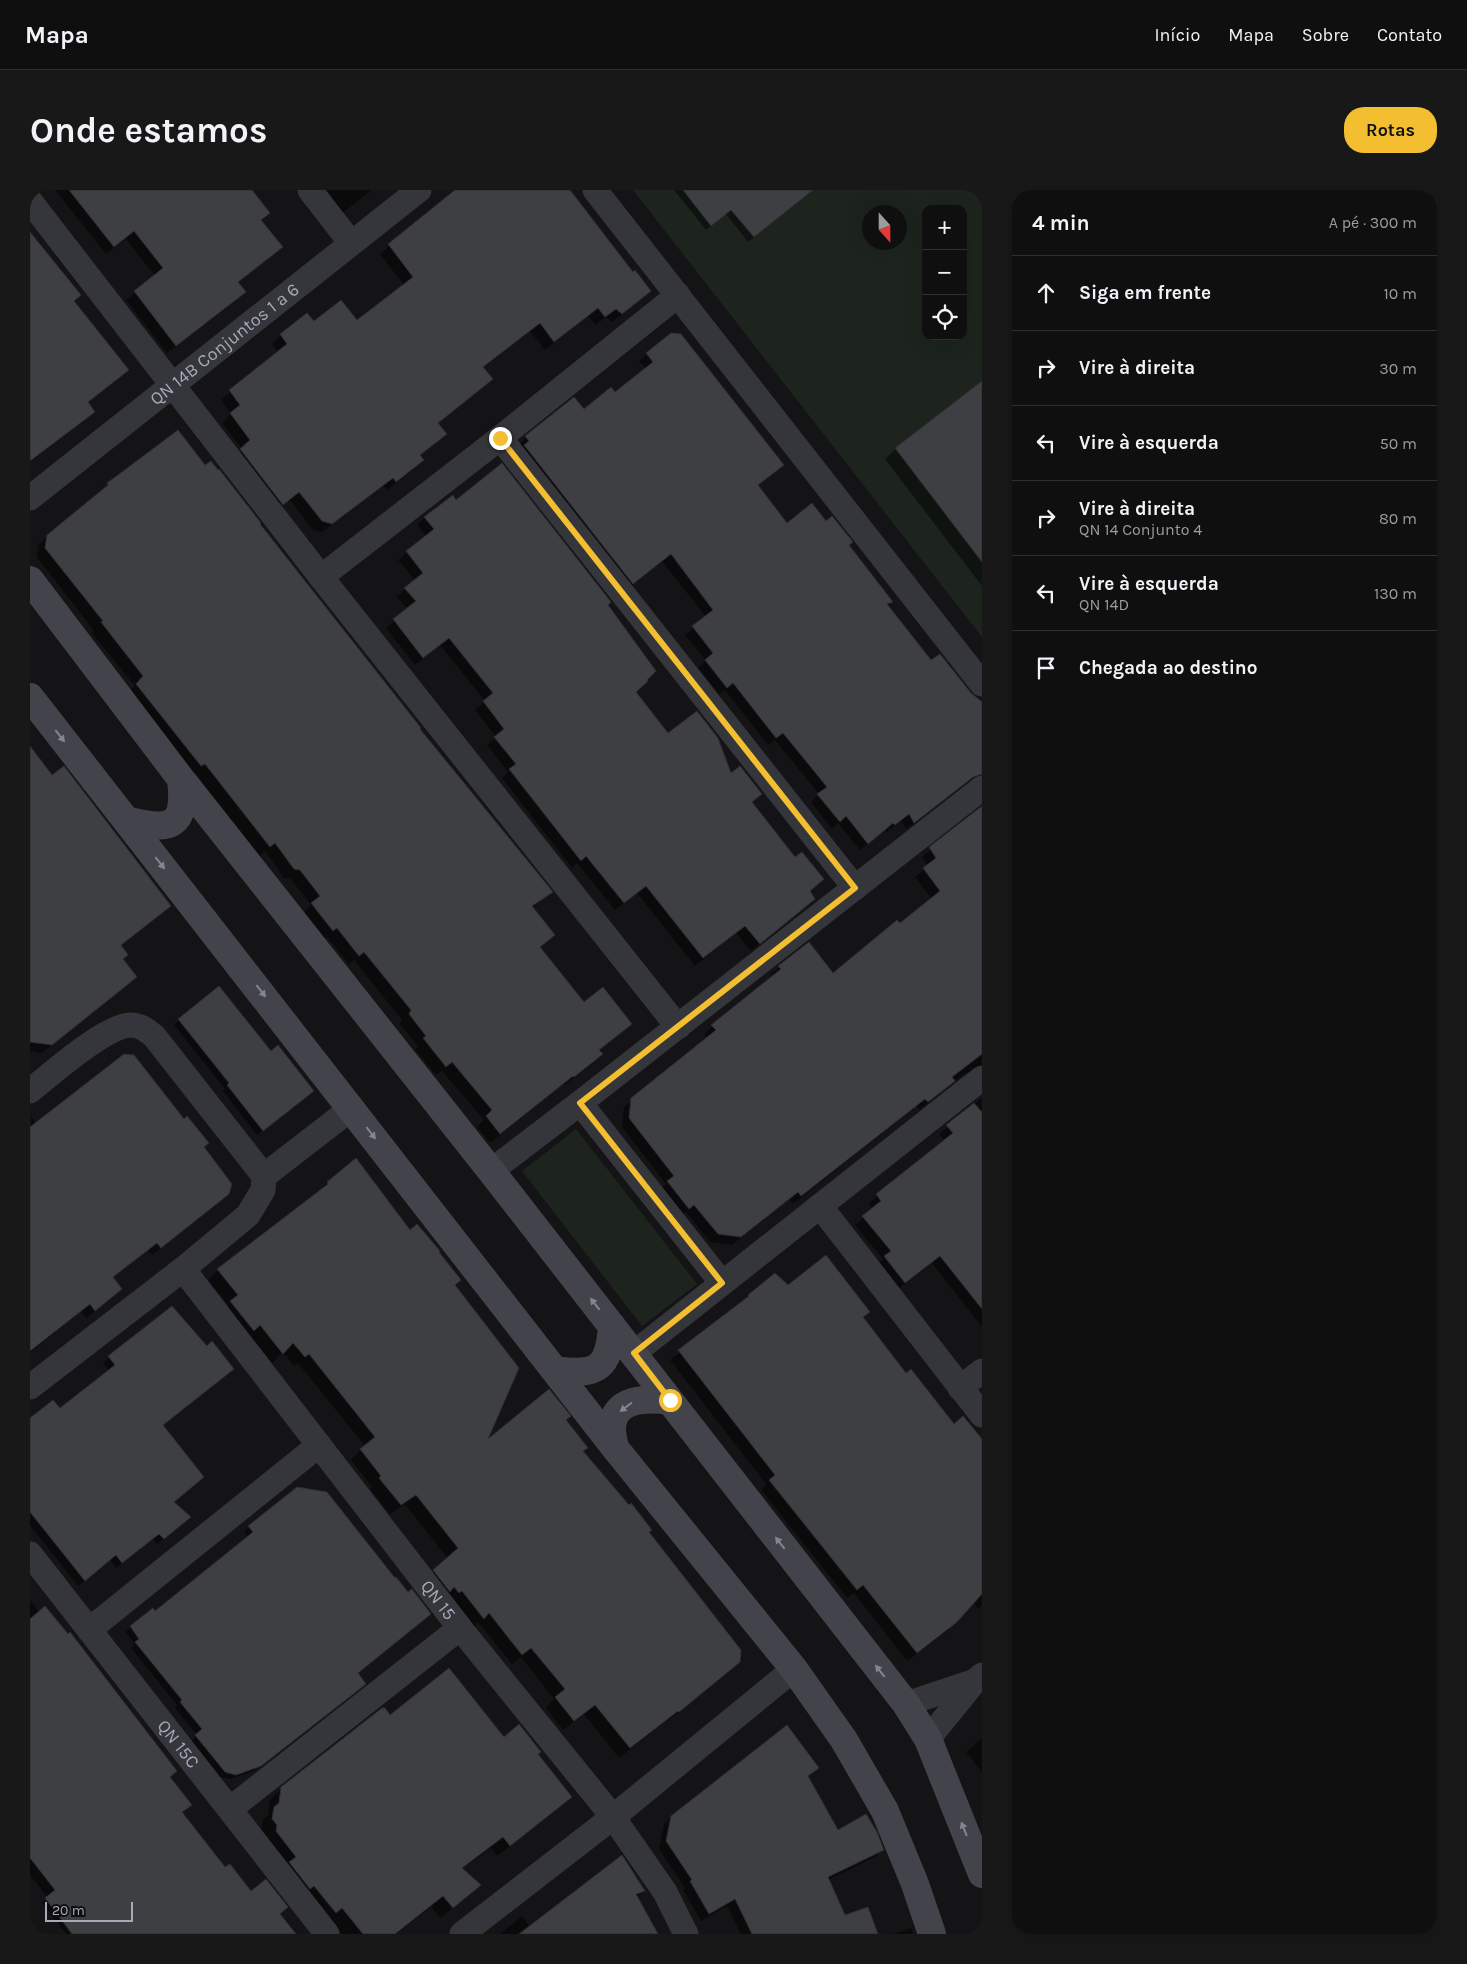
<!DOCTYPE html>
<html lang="pt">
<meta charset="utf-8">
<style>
body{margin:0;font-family:Karla,sans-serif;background:#181819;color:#f1f3f6}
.controls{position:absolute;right:15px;top:15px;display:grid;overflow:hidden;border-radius:10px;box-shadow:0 5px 20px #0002}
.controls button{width:45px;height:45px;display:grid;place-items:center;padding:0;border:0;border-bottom:1px solid #2f2f30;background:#0f0f10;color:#f1f3f6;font:25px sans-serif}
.compass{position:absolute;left:832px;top:15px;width:45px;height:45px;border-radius:50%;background:#0f0f10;box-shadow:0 5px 20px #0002;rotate:159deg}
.scale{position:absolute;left:15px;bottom:12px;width:88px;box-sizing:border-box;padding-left:5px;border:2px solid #a6aab6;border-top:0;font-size:14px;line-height:18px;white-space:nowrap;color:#a6aab6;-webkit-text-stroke:4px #0f0f11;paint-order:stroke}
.stop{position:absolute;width:15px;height:15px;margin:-11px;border:4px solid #f3be2f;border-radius:50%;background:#fff}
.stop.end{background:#f3be2f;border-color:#fff;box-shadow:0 1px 5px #0008}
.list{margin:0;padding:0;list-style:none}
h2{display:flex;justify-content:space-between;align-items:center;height:65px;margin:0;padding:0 20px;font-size:21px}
h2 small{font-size:16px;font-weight:400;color:#9b9c9f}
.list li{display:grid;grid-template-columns:32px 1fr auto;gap:15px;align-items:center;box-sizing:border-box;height:75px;padding:0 20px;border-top:1px solid #2f2f30}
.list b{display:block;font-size:19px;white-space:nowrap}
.list p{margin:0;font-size:16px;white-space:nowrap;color:#9b9c9f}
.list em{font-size:16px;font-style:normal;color:#9b9c9f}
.icon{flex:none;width:28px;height:28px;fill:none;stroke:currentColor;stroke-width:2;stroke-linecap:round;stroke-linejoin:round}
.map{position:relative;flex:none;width:952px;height:1744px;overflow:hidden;border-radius:20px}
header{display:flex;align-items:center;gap:30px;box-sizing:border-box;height:70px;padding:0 25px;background:#0f0f10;border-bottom:1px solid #2f2f30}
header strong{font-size:24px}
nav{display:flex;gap:28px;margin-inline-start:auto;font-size:18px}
.intro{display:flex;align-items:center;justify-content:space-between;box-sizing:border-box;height:120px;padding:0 30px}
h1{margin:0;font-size:35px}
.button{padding:12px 22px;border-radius:20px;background:#f3be2f;color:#111;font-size:18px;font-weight:700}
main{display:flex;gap:30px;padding:0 30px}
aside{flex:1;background:#0f0f10;border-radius:20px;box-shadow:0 5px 20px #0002}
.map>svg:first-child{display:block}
</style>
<header>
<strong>Mapa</strong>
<nav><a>Início</a><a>Mapa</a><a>Sobre</a><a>Contato</a></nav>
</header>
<div class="intro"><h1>Onde estamos</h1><a class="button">Rotas</a></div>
<main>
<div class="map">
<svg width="952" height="1744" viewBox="0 0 952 1744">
<rect width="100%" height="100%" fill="#141416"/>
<path fill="#1c241d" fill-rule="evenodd" d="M603 0H952V447ZM896 19H933V146H896ZM839 22H869V52H839Z
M546 939 667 1094 612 1136 492 981Z"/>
<path fill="#0007" d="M25 0H221L239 23 230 31 252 57 207 93 214 102 207 110 137 163 96 110 125 86 96 49 76 64Z
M289 0H341L313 23Z
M427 0H538L603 83 620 101 582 132 576 127 566 135 558 126 515 160 500 141 453 178 461 189 407 234 415 244 389 266 393 270 384 279 357 300 353 296 292 342 283 340 260 310 244 323 202 269 212 259 192 233 201 224 191 210 249 163 242 154 251 145 284 133 326 132 374 95 350 64Z
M644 0H783L718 52 696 24 676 40Z
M0 43 43 111 88 189 57 213 63 222 54 231 0 272Z
M617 164 745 282 727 296 757 335 796 333 818 355 862 412 857 416 933 594 876 639 871 631 857 642 855 640 830 660 808 633 802 639 781 612 789 604 745 550 738 555 695 500 689 504 668 478 676 470 655 445 676 427 632 371 595 401 489 255 496 247 554 221 585 204 616 179 609 171Z
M952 193V396L855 269 865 259Z
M174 277 228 334 388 539 521 702 502 718 524 745 509 758 553 814 600 834 568 861 571 864 562 874 534 895 533 894 460 953 447 937 454 930 412 881 406 885 385 859 388 856 370 834 372 830 324 770 319 774 297 747 294 750 273 724 281 715 261 689 254 688 235 661 230 666 165 583 161 585 97 504 105 496 62 443 64 441 7 367 8 355 78 294Z
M426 311 576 415 605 502 638 545 701 585 721 613 784 709 721 761 706 743 665 776 607 703 585 720 547 673 542 678 472 588 478 582 457 555 466 547 445 520 455 511 410 455 385 475 356 438 378 419 367 407 385 390 368 370 396 346 387 335 395 327Z
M0 559 22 586 139 716 90 756 92 770 105 787 12 863 0 861Z
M952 618V885L940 882 934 884 889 920 887 916 763 1014 759 1009 702 1055 680 1052 656 1022 650 1026 630 1000 636 994 592 937 594 917 677 848 674 844 682 836 743 787 741 785 749 777 803 785 902 709 885 687 898 676 892 667Z
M149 830 277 906 227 945 193 901 195 899 144 835Z
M952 908V1137L902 1073 867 1100 847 1075 853 1069 825 1035 843 1019 839 1013 915 951 909 944Z
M1 927 6 933 172 958 198 1004 122 1065 118 1060 82 1088 91 1099 83 1107 56 1128 51 1121 0 1163Z
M297 993 380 1041 424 1095 455 1253 535 1231 552 1262 618 1343 698 1482 638 1531 637 1530 589 1568 554 1524 533 1540 516 1518 524 1509 491 1467 482 1474 448 1432 443 1438 394 1391 418 1369 375 1314 360 1324 340 1299 342 1297 321 1270 335 1256 268 1173 264 1176 253 1162 242 1173 220 1145 213 1150 191 1122 198 1115 178 1090 188 1080 287 1003Z
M745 1085 757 1097 839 1122 833 1128 876 1184 952 1270V1416L948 1419 943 1412 917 1441 877 1471 824 1403 817 1408 731 1300 736 1294 640 1170Z
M142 1117 196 1184 132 1236 173 1287 143 1312 153 1333 127 1354 123 1349 86 1378 80 1370 48 1396 0 1335V1230L30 1220 79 1181 73 1173Z
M219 1336 326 1483 329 1499 224 1581 200 1589 190 1587 161 1551 167 1545 145 1518 147 1515 101 1458 105 1454 95 1442 123 1420 125 1422 218 1347 214 1342Z
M0 1410 139 1588 151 1623 195 1679 249 1725 264 1744H36L12 1713 18 1708 0 1685Z
M360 1526 473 1549 507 1565 540 1607 528 1619 467 1666 461 1658 432 1679 449 1695 411 1728 401 1717 366 1744H312L231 1641 233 1630 238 1625 240 1610 252 1598Z
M952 1548V1582L936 1562Z
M788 1578 777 1588 808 1642 853 1660 845 1667 798 1690 814 1726 847 1744H711L697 1716 671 1731 653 1700 655 1698 629 1659 634 1634 642 1626Z
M613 1701 606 1708 624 1744H470L492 1726 500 1737Z
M881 1738 883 1744H863Z"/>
<path fill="#3e3f43" stroke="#2e2e32" d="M39 0H222L240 23 231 30 253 57 208 92 216 102 146 156 104 101 133 78 104 41 84 57Z
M425 0H540L603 82 605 80 621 101 592 124 586 119 575 127 568 118 524 152 510 133 453 177 463 189 408 233 417 244 390 265 394 270 366 292 363 288 302 334 292 331 269 302 253 315 210 259 220 250 200 223 210 215 199 200 257 154 250 144 277 123 284 131 311 110 327 130 383 87 358 54Z
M653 0H783L724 47 701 20 681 36Z
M0 42 51 105 44 111 99 180 58 212 65 222 0 271Z
M641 143 651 144 754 275 728 295 757 333 782 313 796 331 802 326 823 352 819 355 863 412 857 414 901 470 910 464 941 503 952 512V584L943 587 884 633 879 624 865 635 863 633 838 654 816 626 810 632 787 604 797 597 753 543 746 548 703 493 697 498 675 470 683 463 662 436 683 420 641 364 603 394 494 255 499 251 495 246 544 207 554 219 581 197 585 202 623 172 616 163Z
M952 191V372L865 258Z
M148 240 175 275 181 271 188 280 189 279 231 333 230 334 391 538 390 539 523 702 502 716 525 745 510 757 554 812 573 797 602 834 569 860 573 864 544 887 543 886 470 944 456 926 462 920 422 872 416 877 393 848 396 846 379 824 381 820 334 762 329 766 307 738 303 741 281 713 290 706 270 680 264 679 245 653 240 657 175 574 171 576 106 494 113 486 71 432 73 431 15 358 17 345 78 295 77 293 88 285Z
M472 273 581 412 578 415 626 481 617 490 618 491 606 502 638 543 667 521 688 548 701 583 710 576 732 604 722 612 765 667 772 662 794 689 780 701 785 709 730 754 715 736 673 768 616 696 594 713 556 666 551 671 479 579 486 574 464 547 474 539 453 511 463 503 419 448 393 468 363 429 386 411 374 398 393 383 376 361 404 339 394 327 423 305 426 310Z
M0 556 22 585 34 576 141 716 91 755 98 765 93 769 107 787 22 855 0 852Z
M952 616V864L922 887 925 891 898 912 895 909 771 1006 768 1002 711 1047 688 1044 664 1015 659 1019 637 991 644 986 599 928 601 908 686 840 681 835 751 779 748 776 779 752 803 783 867 730 870 733 910 701 893 678 906 668 899 657Z
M189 796 241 861 248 855 284 901 233 941 197 895 199 893 148 829Z
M94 864 104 865 154 929 157 926 179 953 174 957 202 994 199 1004 131 1058 127 1053 83 1087 92 1099 65 1121 60 1114 0 1161V937Z
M944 913 952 922V1119L910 1066 875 1093 854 1066 861 1061 832 1026 851 1011 846 1004 923 943 916 935Z
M326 968 380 1040 387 1034 410 1061 409 1062 431 1090 425 1095 489 1178 458 1249 519 1199 541 1226 536 1230 558 1258 553 1261 599 1315 601 1313 622 1340 619 1342 711 1460 710 1472 649 1522 648 1521 600 1558 565 1515 544 1531 525 1507 535 1499 501 1458 492 1465 459 1423 454 1429 432 1401 429 1403 424 1397 420 1402 403 1380 428 1358 386 1305 371 1315 349 1288 351 1286 330 1259 345 1247 279 1164 275 1167 263 1153 253 1164 230 1135 224 1141 200 1111 208 1105 187 1079 298 994 297 992Z
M796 1065 840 1122 833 1127 876 1183 881 1179 924 1234 933 1226 952 1249V1404L927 1432 887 1463 833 1395 827 1400 739 1290 745 1285 648 1160 719 1106 718 1105 745 1083 758 1095Z
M142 1116 177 1156 182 1151 204 1179 133 1235 174 1287 144 1312 161 1327 134 1349 129 1344 92 1373 86 1365 55 1391 0 1322V1228L23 1210 30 1218 85 1175 78 1166Z
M267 1297 297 1302 365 1388 366 1387 378 1402 382 1399 401 1424 328 1483 336 1494 231 1576 206 1585 195 1582 165 1545 172 1539 150 1512 152 1510 105 1452 109 1449 100 1436 123 1418 125 1421 223 1342 218 1336Z
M15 1416 38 1444 40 1442 147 1581 140 1587 162 1615 152 1622 195 1677 200 1674 221 1701 236 1689 258 1717 250 1724 266 1744H42L15 1708 25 1700 0 1668V1429Z
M419 1478 474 1547 489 1534 511 1562 508 1564 542 1607 480 1656 473 1647 432 1678 451 1695 423 1718 413 1706 365 1744H333L312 1718 306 1723 284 1696 280 1699 259 1672 266 1667 246 1641 247 1635 242 1629 244 1617 249 1613 251 1597 352 1518H355L360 1525Z
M757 1535 789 1578 778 1586 808 1640 836 1624 847 1642 854 1660 798 1687 815 1725 838 1717 848 1744H722L705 1709 679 1724 660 1691 662 1690 636 1651 641 1626Z
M592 1665 615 1701 606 1704 628 1744H489Z"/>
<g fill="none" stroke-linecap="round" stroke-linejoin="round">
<g stroke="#35363b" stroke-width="25">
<path d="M280 0 321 53"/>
<path d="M565 0 952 494"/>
<path d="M0 11 291 387 648 837"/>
<path d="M470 248 825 698"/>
<path id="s1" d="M0 308 389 0"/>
<path d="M291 387 470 248 648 105"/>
<path d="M0 901C21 884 75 836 100 835 111 835 116 840 124 846L234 986 233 1000 218 1025 153 1079 0 1197"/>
<path d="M550 913 692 1093"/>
<path d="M461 981 550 913 952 598"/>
<path d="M234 986 322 918"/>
<path d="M790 1016 952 1225"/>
<path id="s2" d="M153 1079 430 1438 583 1627 635 1702 656 1744"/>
<path d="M604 1163 952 888"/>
<path d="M930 1198 952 1181"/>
<path id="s3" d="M0 1364 297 1744"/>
<path d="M59 1440 289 1255"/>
<path d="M876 1514 945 1491"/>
<path d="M898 1549 945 1491 952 1485"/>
<path d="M200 1619 430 1438"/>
<path d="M432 1744 583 1627 764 1479"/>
</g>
<path stroke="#43444b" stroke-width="28" d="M0 390 151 589 461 981 876 1514 898 1549 952 1684
M0 507 585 1258 764 1479 814 1550 855 1621 885 1694 902 1744
M96 630C140 641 157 639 151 589
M526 1180C568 1186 579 1178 582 1136
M585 1258C584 1252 582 1245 582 1239 583 1207 617 1208 640 1211"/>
</g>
<defs><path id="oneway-solid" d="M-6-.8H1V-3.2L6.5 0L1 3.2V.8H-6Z" transform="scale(1.25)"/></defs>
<g fill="#838691">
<use href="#oneway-solid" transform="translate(30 546) rotate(52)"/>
<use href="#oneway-solid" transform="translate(130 673) rotate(52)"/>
<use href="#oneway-solid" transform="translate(231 801) rotate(52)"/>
<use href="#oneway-solid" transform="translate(341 943) rotate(52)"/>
<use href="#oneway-solid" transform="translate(565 1114) rotate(-128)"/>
<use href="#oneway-solid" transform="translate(596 1217) rotate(143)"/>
<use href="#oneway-solid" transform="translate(750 1353) rotate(-128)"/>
<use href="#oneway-solid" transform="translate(850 1481) rotate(-128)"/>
<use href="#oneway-solid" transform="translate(934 1639) rotate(-112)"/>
</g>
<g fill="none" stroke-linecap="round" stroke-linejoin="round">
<path stroke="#f3be2f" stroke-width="6" d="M470 248 825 698 550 913 692 1093 604 1163 640 1210"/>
</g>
<g text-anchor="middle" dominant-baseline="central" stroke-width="4" stroke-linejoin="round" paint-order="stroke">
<g font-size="18" fill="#a6aab6" stroke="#0f0f11">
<text stroke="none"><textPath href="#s1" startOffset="248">QN 14B Conjuntos 1 a 6</textPath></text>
<text stroke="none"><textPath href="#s2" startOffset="418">QN 15</textPath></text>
<text stroke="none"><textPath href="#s3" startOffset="241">QN 15C</textPath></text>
</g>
</g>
</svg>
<div class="controls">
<button>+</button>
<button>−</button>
<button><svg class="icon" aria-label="locate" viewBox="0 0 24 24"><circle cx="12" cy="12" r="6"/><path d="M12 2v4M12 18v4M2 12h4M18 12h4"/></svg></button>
</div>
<svg class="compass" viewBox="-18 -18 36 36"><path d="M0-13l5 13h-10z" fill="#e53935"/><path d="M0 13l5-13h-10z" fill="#9b9c9f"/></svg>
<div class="scale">20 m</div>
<div class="stop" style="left:640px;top:1210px"></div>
<div class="stop end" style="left:470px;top:248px"></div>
</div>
<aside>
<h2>4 min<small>A pé · 300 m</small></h2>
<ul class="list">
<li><svg class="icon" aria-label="ahead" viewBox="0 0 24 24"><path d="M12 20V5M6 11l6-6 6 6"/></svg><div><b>Siga em frente</b></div><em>10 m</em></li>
<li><svg class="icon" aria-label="right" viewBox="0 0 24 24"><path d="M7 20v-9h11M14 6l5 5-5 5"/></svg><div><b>Vire à direita</b></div><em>30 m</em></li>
<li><svg class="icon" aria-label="left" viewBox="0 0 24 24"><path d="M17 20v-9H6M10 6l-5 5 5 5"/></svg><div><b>Vire à esquerda</b></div><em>50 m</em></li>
<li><svg class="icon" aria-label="right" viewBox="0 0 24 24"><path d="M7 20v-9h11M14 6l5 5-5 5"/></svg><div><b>Vire à direita</b><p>QN 14 Conjunto 4</p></div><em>80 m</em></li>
<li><svg class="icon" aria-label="left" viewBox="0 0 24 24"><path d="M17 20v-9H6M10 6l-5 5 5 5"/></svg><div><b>Vire à esquerda</b><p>QN 14D</p></div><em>130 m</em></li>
<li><svg class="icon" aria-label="arrive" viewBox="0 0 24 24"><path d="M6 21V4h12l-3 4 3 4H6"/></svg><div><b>Chegada ao destino</b></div></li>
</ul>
</aside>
</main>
